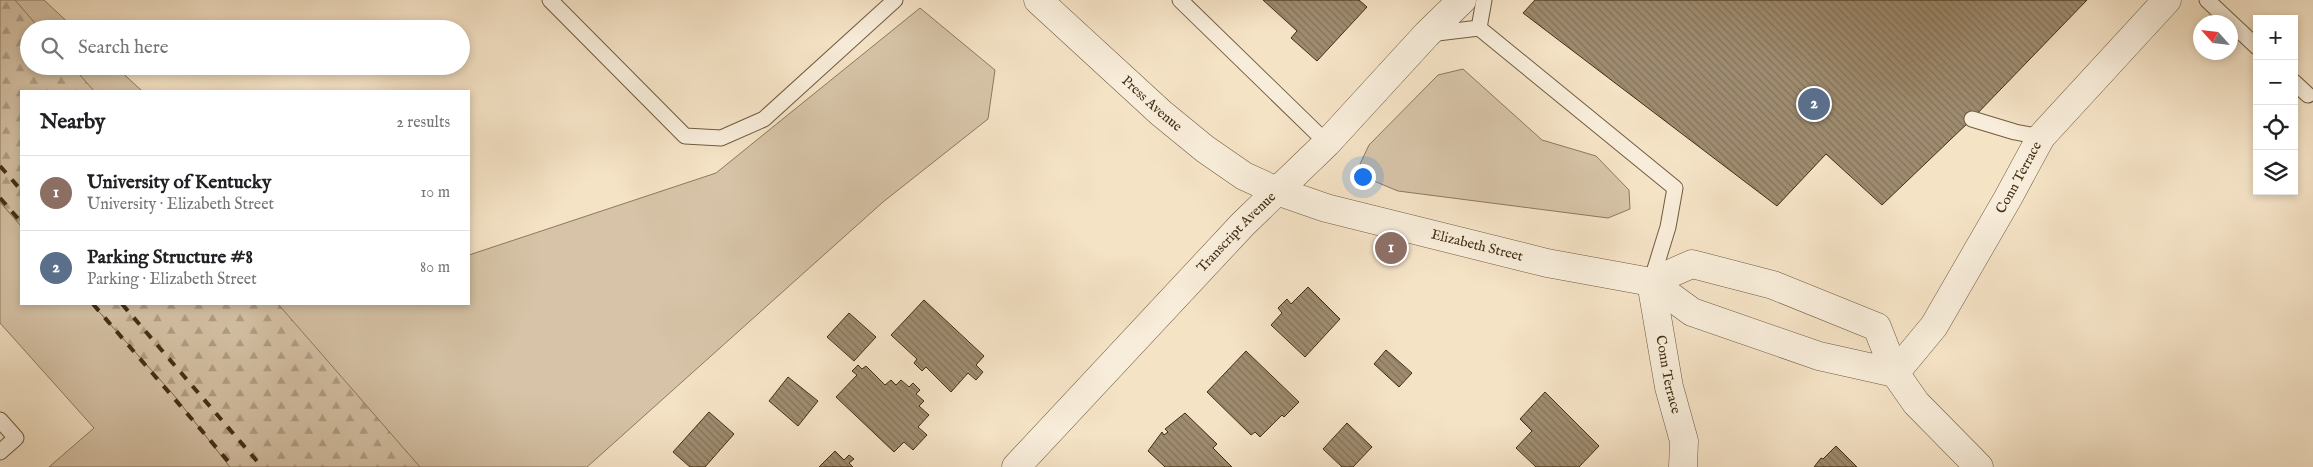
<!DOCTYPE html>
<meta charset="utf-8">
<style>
body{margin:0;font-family:"IM FELL English",serif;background:#f2f2f2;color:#202124}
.controls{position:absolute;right:15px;top:15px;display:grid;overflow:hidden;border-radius:0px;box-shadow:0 2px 8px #0003}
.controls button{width:45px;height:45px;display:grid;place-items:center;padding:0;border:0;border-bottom:1px solid #e0e0e0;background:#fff;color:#202124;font:25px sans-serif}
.compass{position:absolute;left:2193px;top:15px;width:45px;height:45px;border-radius:50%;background:#fff;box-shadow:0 2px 8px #0003;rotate:297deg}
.you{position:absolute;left:1362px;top:176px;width:18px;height:18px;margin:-12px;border:4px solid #fff;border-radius:50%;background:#1a73e8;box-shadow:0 0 0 8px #1a73e833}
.badge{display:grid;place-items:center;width:32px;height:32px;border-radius:50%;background:#8f2418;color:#fff;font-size:16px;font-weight:700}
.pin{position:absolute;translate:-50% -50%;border:2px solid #fff;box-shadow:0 1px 5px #0006}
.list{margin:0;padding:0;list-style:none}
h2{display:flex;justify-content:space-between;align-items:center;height:65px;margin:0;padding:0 20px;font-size:21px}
h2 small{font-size:16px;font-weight:400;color:#757577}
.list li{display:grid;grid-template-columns:32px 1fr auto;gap:15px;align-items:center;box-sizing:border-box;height:75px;padding:0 20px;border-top:1px solid #e0e0e0}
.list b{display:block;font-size:19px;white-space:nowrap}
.list p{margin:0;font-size:16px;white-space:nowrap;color:#757577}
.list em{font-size:16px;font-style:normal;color:#757577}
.icon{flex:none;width:28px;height:28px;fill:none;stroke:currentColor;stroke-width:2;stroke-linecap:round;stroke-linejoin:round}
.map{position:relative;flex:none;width:2313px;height:467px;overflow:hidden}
.search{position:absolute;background:#fff;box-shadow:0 2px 8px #0003;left:20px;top:20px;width:450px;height:55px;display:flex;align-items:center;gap:12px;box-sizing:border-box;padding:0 18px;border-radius:28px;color:#757577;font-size:19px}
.panel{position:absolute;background:#fff;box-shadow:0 2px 8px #0003;left:20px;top:90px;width:450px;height:215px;border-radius:0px}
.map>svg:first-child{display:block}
</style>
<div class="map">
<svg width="2313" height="467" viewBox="0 0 2313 467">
<defs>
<pattern id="forest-firs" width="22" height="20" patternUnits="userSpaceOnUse" patternTransform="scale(1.25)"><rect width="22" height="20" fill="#d7c4a8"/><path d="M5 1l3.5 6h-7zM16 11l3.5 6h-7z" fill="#b0a088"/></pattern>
<pattern id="building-back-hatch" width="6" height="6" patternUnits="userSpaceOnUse" patternTransform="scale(1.25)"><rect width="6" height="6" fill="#9f8c70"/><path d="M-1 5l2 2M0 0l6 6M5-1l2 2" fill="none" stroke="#83735b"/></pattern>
</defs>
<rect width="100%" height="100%" fill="#f5e3c6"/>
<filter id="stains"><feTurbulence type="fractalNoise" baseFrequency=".004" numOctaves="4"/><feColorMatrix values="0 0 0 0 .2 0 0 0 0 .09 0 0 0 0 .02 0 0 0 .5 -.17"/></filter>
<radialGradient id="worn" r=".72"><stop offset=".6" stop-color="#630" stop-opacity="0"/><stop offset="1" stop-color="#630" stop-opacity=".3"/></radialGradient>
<path fill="#d7c4a8" stroke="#8c795e" d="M0 0H44L75 29H29Z
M920 8 995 70 988 119 883 202 587 467H415L262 304H469V255L716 173Z
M40 66H115L142 91H64Z
M1463 69 1542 140 1596 156 1629 190 1630 209 1608 218 1398 191 1369 179 1360 164 1369 145 1438 75Z
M0 202 21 226V304H92L173 394 230 467H49L94 428 0 323Z"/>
<path fill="url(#forest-firs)" stroke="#8c795e" d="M0 0H15L40 29H29V66H72L94 91H21V226L0 202Z
M92 304H278L420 467H230L173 394Z"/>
<path fill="url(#building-back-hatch)" stroke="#422e13" d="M1263 0H1359L1367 7 1317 61 1291 38 1297 31Z
M1535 0H2087L1972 119 1882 205 1826 154 1777 206 1523 13Z
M1308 287 1340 319 1305 357 1271 325 1282 313 1278 308 1287 299 1291 304Z
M924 300 984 356 976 365 983 372 976 380 968 373 951 392 926 367 922 371 914 363 917 359 891 335Z
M849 313 876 337 854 361 827 337Z
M1386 350 1412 373 1399 387 1374 364Z
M1246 351 1299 402 1284 417 1282 415 1260 437 1255 432 1251 435 1207 392Z
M858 365 862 369 866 366 885 385 891 380 896 385 901 380 909 387 913 383 920 390 916 394 924 401 919 406 929 415 918 427 927 435 913 450 904 442 894 452 836 397 857 375 852 371Z
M788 377 818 401 798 426 769 401Z
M1545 392 1599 446 1579 467H1536L1516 448 1532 431 1520 419Z
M709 412 734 434 705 467H690L673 452Z
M1185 413 1217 444 1213 448 1232 467H1165L1148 451 1162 432 1164 435 1168 432 1165 429Z
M1347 423 1372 447 1353 467H1342L1323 449Z
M1836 446 1857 467H1814L1821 458 1823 459Z
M835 451 844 460 849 455 854 459 849 463 853 467H819Z"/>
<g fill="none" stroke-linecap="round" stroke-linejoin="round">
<defs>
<path id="lane" d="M550 0 685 136 721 138 764 119 895 0
M1180 0 1327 143
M2207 0 2257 47
M1479 28 1484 0
M1429 34 1479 28 1675 188 1668 227 1651 282
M2294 82 2308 95
M1972 119 2015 132 2041 137
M0 420 16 438 0 452"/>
<g id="street">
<path id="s1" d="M1038 0 1161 113 1205 149 1244 176 1277 191 1326 208 1547 263 1651 282 1692 312 1819 356 1895 373"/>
<path d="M1651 282 1692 264 1773 285 1877 327 1895 373 1916 403 1979 467"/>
<path id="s2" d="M1651 282 1669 387 1684 441 1683 467"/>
<path id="s3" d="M1895 373 1934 326 2008 198 2041 137 2167 0"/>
<path id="s4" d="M1016 467 1243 224 1327 143 1427 34 1462 0"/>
</g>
</defs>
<use href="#lane" stroke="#6f5b40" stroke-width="17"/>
<use href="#street" stroke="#6f5b40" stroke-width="29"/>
<use href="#lane" stroke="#f8edda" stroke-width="15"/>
<use href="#street" stroke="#f8edda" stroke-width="28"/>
<path stroke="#422e13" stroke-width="4" stroke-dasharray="9 9" stroke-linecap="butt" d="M0 166 21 190
M0 198 21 222
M93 304 233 467
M122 304 262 467"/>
</g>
<g text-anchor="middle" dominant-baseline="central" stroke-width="4" stroke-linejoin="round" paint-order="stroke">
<g font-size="14" fill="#422e13" stroke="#f8edda">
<text stroke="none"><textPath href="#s1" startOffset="154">Press Avenue</textPath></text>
<text stroke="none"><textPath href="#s3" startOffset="232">Conn Terrace</textPath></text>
<text stroke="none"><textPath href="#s4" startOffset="322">Transcript Avenue</textPath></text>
<text stroke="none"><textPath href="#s1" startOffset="515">Elizabeth Street</textPath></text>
<text stroke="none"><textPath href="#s2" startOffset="94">Conn Terrace</textPath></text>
</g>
</g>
<rect width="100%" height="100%" filter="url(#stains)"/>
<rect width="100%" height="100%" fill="url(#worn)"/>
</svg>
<div class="controls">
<button>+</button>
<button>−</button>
<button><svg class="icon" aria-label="locate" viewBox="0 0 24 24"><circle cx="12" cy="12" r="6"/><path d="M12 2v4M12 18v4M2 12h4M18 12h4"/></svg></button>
<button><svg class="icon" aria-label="layers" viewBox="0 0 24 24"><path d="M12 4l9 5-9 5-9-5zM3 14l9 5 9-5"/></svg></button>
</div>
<svg class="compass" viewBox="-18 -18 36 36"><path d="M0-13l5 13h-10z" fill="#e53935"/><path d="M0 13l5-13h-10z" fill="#757577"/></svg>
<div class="you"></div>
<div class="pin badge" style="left:1391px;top:248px;background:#8d6e63">1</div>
<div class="pin badge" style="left:1814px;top:104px;background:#5c6f8a">2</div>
<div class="search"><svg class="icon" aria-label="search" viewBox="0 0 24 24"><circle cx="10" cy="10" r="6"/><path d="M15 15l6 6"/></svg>Search here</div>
<section class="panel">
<h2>Nearby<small>2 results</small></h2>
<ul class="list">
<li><span class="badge" style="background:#8d6e63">1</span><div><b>University of Kentucky</b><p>University · Elizabeth Street</p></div><em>10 m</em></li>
<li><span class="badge" style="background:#5c6f8a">2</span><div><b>Parking Structure #8</b><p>Parking · Elizabeth Street</p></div><em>80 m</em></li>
</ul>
</section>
</div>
